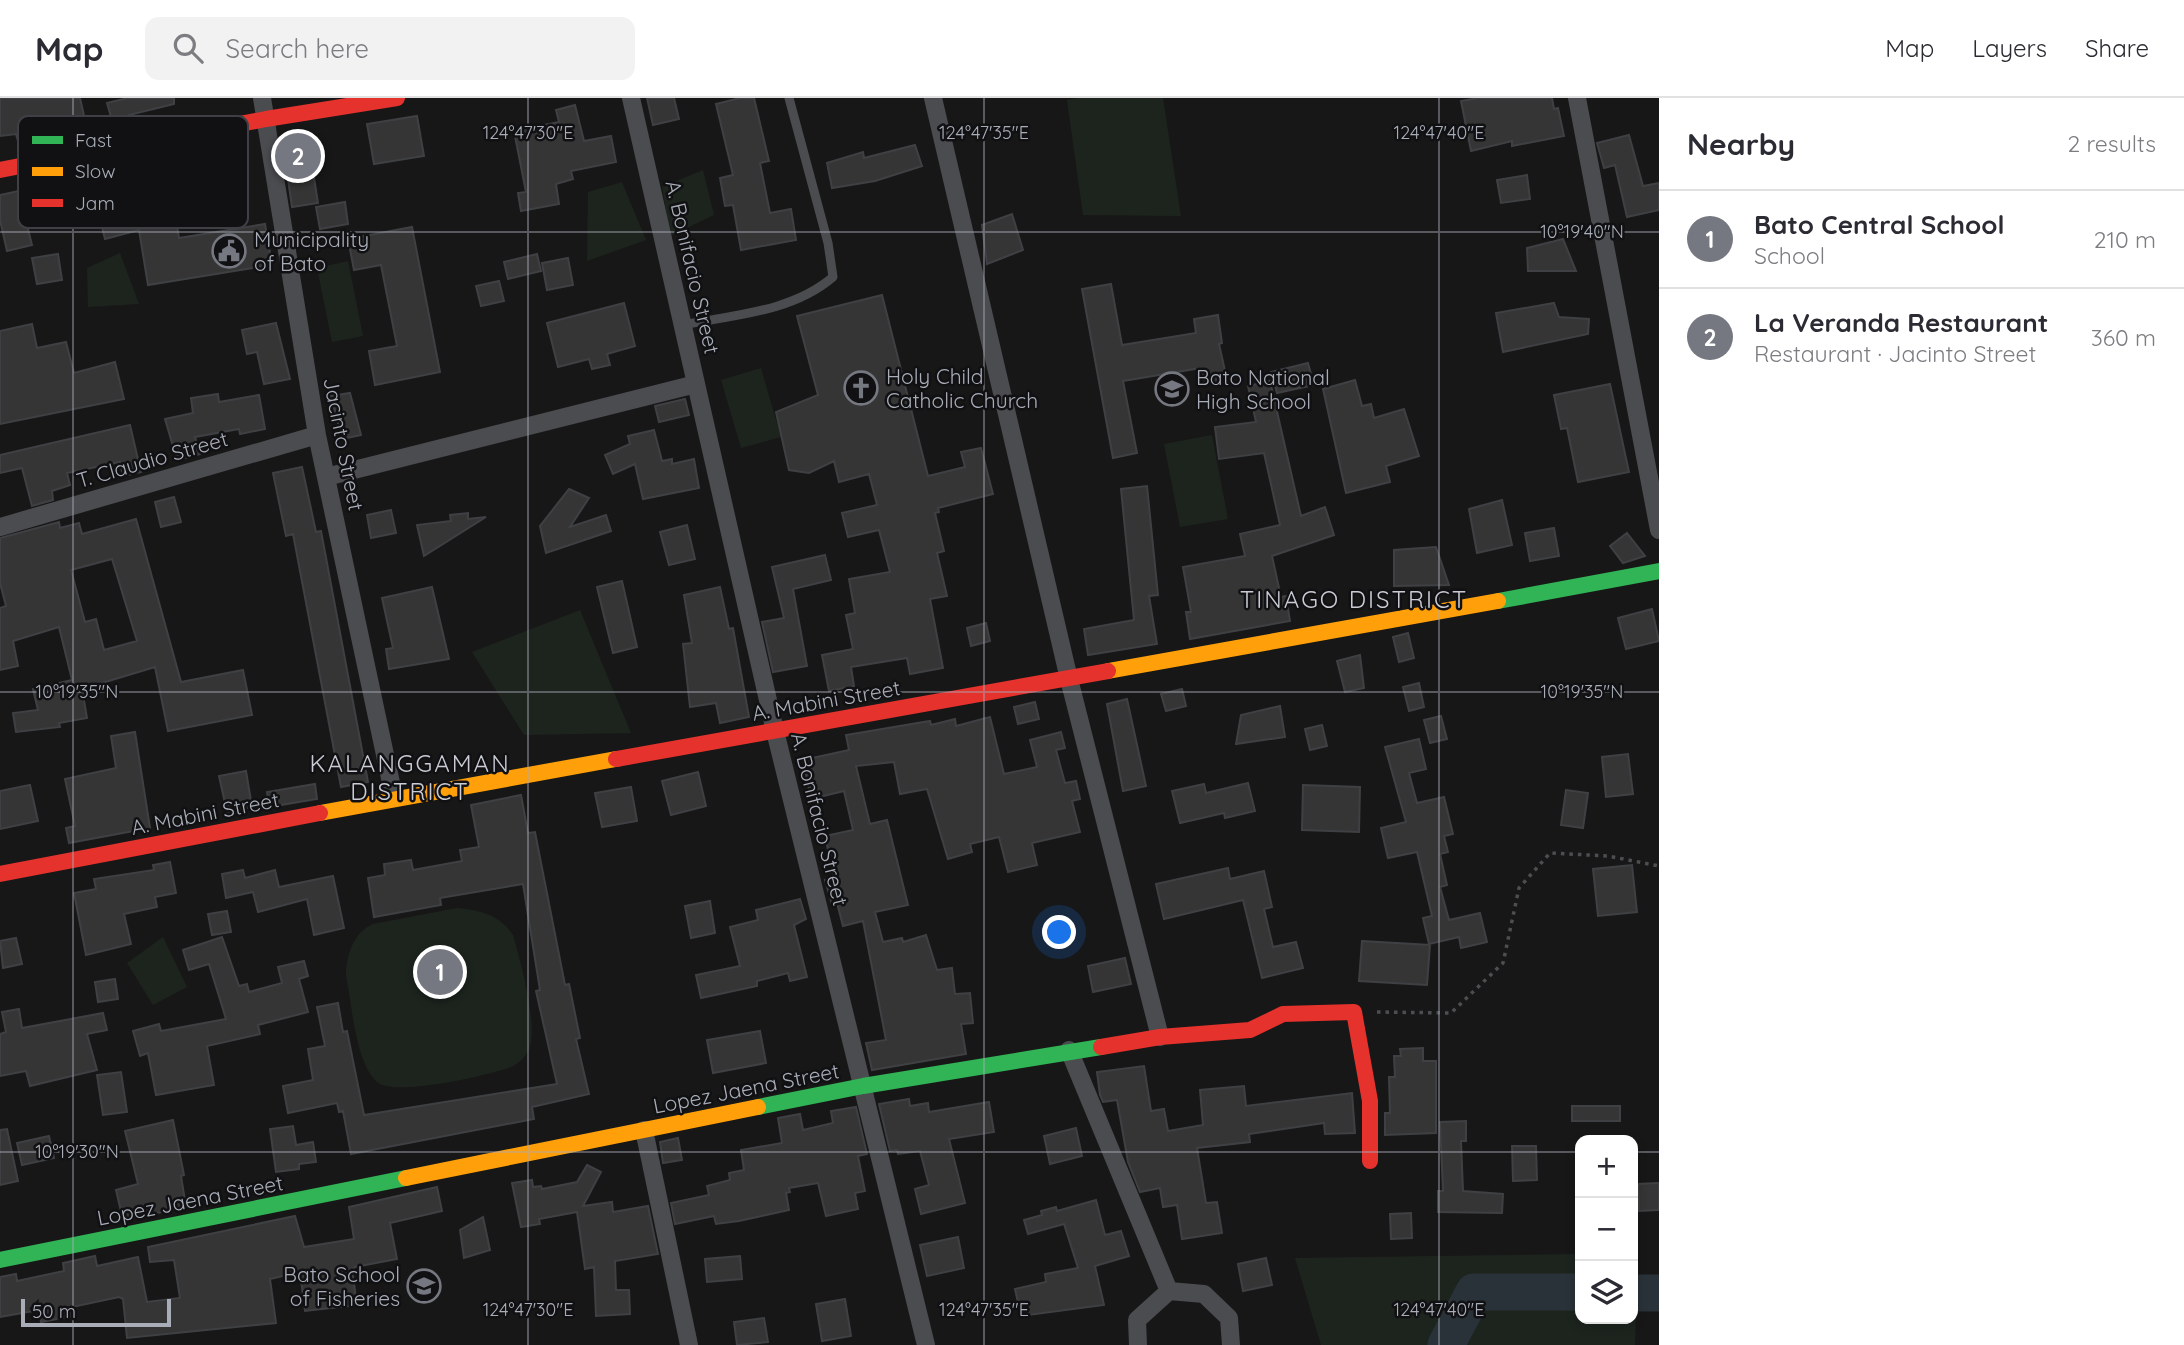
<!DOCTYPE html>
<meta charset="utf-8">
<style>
body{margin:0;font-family:Quicksand,sans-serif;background:#f2f2f3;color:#2b2b33}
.controls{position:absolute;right:21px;bottom:21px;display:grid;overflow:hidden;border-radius:14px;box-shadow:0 4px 10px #0003}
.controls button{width:63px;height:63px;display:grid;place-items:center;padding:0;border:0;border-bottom:2px solid #e1e1e2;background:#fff;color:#2b2b33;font:35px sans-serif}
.scale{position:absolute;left:21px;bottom:18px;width:150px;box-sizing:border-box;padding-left:7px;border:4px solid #a8adb8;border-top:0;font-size:19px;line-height:24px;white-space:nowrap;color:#a8adb8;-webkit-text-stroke:5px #111113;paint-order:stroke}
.you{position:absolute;left:1060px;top:835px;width:24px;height:24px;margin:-18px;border:5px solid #fff;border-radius:50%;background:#1a73e8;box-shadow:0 0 0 10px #1a73e833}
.badge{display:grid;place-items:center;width:46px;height:46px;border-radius:50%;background:#757880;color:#fff;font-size:23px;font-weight:700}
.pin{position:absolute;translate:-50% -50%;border:4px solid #fff;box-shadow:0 2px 7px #0006}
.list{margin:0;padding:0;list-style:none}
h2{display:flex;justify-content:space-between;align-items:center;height:91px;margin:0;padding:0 28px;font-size:30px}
h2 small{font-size:23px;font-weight:400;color:#7c7c81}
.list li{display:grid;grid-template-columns:46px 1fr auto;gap:21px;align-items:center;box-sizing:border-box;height:98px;padding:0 28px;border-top:2px solid #e1e1e2}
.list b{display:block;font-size:26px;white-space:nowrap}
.list p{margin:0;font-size:23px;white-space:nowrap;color:#7c7c81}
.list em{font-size:23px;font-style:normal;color:#7c7c81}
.icon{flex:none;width:38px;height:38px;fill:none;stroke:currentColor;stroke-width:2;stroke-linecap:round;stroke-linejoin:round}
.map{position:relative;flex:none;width:1659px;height:1247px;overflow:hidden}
header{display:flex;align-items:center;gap:42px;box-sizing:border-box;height:98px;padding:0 35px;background:#fff;border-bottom:2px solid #e1e1e2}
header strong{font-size:33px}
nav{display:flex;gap:38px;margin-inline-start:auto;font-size:24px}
.search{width:490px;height:63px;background:#f2f2f3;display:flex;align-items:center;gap:18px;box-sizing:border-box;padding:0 24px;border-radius:14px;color:#7c7c81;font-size:26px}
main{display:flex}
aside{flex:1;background:#fff}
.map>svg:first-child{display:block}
</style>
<header>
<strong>Map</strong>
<div class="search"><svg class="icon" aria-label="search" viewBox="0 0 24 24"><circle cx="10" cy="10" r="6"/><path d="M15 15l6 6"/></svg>Search here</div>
<nav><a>Map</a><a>Layers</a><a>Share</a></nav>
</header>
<main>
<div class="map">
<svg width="1659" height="1247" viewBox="0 0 1659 1247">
<rect width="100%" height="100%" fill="#171717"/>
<path fill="#1d241e" d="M1077 0H1163L1181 118 1083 117 1067 2Z
M703 72 714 117 670 138 662 89Z
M622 84 646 142 587 163 588 94Z
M120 155 139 206 88 209 87 170Z
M348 163 363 238 332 244 317 170Z
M761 270 781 339 741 350 721 282Z
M1212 337 1228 421 1180 429 1164 346Z
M580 512 631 635 524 637 472 554Z
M457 810C480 812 500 817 513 837 520 861 540 932 528 953 524 961 516 968 508 970 486 978 393 999 377 984 355 964 352 906 346 877 346 857 354 834 373 826Z
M163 839 187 889 153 907 127 865Z
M1633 1155H1638L1635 1247H1321L1295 1160 1580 1156V1221H1633Z"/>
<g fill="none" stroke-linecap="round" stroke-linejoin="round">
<path stroke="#2a3239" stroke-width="37" d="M1633 1195H1659
M1446 1247 1474 1194H1580"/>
</g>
<path fill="#353536" stroke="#3f4043" stroke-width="2" fill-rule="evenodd" d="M0 0H80L85 22 36 34 38 46 20 50 16 36 0 38Z
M128 0H174V6L129 17 130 22 113 26 107 5Z
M647 0H674L679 21 653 27Z
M740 0H754L769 63 760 65 770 115 791 111 796 142 741 152 733 107 725 108 720 80 733 77 716 6Z
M1478 0H1552L1554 11 1558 10 1564 38 1512 48V43L1471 53 1461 3Z
M575 7 584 43 611 38 616 64 571 73 573 81 556 86 559 106 521 113 518 95 526 94 514 33 559 24 556 12Z
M417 18 424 58 374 66 367 26Z
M1629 37 1643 88 1659 85V112L1627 119 1615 67 1604 70 1597 45Z
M308 42 318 105 292 109 283 46Z
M915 47 922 68 875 83 832 90 827 65 863 54 864 60Z
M168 74 179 140 265 126 272 167 148 187 139 132 105 141 94 97 132 88 130 81Z
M1527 77 1530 101 1501 105 1497 82Z
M51 86 57 112 25 119 32 147 7 153 0 122V97Z
M345 104 348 126 320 131 316 109Z
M1012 116 1023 152 987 166 982 127Z
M412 129 440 274 375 287 369 253 397 248 381 167 354 172 348 141Z
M1563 141 1576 173H1528L1527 150Z
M58 156 62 182 37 186 32 160Z
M537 156 541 173 508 181 504 164Z
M568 160 573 187 547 192 542 165Z
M499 183 504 203 481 208 476 188Z
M1111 186 1122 247 1196 235 1194 221 1218 217 1222 245 1219 246 1227 282 1205 287 1201 270 1123 283 1137 355 1113 360 1082 191Z
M882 197 928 378 965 369 961 354 981 350 993 396 938 410 939 414 935 415 944 453 937 455 947 498 930 501 943 570 910 576 907 560 851 569 854 588 829 593 822 557 853 551 846 517 855 515 849 481 890 474 879 432 848 439 842 415 877 407 869 376 839 384 834 363 809 375 789 372 776 314 818 297 797 218Z
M624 205 635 248 607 256 610 267 592 271 589 261 558 269 547 225Z
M1554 205 1559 219 1589 221 1588 236 1503 254 1496 215Z
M276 225 290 281 264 286 257 254 247 256 242 232Z
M32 226 37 250 66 244 74 275 115 264 124 301 0 326V233Z
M1308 265 1314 287 1277 295 1271 274Z
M1355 282 1362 308 1371 306 1374 320 1404 311 1419 358 1386 368 1390 384 1346 395 1323 291Z
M1270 283 1301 418 1325 409 1334 437 1272 458 1281 499 1286 498 1290 523 1190 541 1186 514H1191L1183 469 1245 458 1240 436 1280 427 1264 355 1219 361 1215 329 1256 324 1248 288Z
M1610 286 1629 374 1578 384 1567 330 1561 331 1554 297Z
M350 295 361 337 342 341 331 298Z
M218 296 219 304 259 297 265 331 240 336 239 331 195 339 200 356 177 362 165 321 193 315 191 300Z
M685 301 689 317 659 324 655 308Z
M130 327 141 374 123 378 120 364 67 375 70 387 52 393 53 402 32 408 22 370 0 375V357Z
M654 332 662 363 672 361V366L694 361 699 390 643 401 635 366 613 376 605 357 630 346 628 338Z
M302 369 316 434 321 433 368 684 341 689 293 436 286 438 273 375Z
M1147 388 1158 497 1149 498 1157 546 1088 557 1084 531 1134 522 1121 391Z
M569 391 589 400 570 429 606 417 611 433 546 455 540 428Z
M174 399 181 424 161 429 155 404Z
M1502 402 1512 447 1477 455 1469 411Z
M391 412 396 435 371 440 367 417Z
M468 415V421L486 419 424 458 417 427 451 423 450 417Z
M136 421 181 584 243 572 252 617 168 633 155 569 82 591 87 620 59 625 60 629 16 634 13 615 38 612 33 591 72 582 59 529 13 543 18 568 0 572V510L6 508 0 485V440L59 424 60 430 79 425 82 436ZM112 461 137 543 104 552 96 521 85 524 71 472Z
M687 427 695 461 669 467 660 434Z
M1554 430 1559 458 1530 463 1525 435Z
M1627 435 1645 458 1623 465 1610 448Z
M1436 449 1449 487 1394 488V452Z
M825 457 831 482 793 491 807 568 773 574 762 524 784 520 772 469Z
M622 483 637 549 613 555 597 489Z
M432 489 449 561 389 571 386 551 393 550 382 500Z
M720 489 729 531 733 530 749 619 720 625 716 605 690 609 683 546 692 545 684 497Z
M1652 511 1659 543 1626 551 1618 520Z
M986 525 990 543 971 548 967 530Z
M1408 535 1414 560 1399 564 1393 539Z
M1360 557 1364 590 1345 594 1337 563Z
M1419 585 1424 609 1409 613 1403 589Z
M1182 591 1186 608 1166 613 1161 596Z
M1127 601 1146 688 1123 693 1107 606Z
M1035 604 1039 621 1018 626 1014 609Z
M1280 608 1285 639 1236 646 1241 617Z
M1441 618 1447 641 1430 645 1424 622Z
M990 619 1004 676 1037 669 1030 642 1061 634 1065 650 1056 652 1065 685 1076 683 1080 701 1072 703 1080 734 1032 745 1037 767 1008 774 999 739 970 746 972 754 948 761 927 691 900 696 894 664 856 668 870 726 887 722 908 807 875 814 883 844 902 840 903 844 926 837 937 872 952 870 955 896 970 895 973 925 961 926 966 956 872 972 866 945 886 942 863 823 843 828 837 805 832 806 825 782 834 779 825 738 853 732 844 693 811 701 803 662 849 652 846 637 930 623 931 627 955 621 956 628Z
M1322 627 1327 648 1310 652 1305 631Z
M135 634 150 730 69 745 66 730 75 728 65 681 116 670 111 638Z
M1419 641 1426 671 1409 675 1417 705 1444 699 1453 736 1444 738 1448 754 1440 756 1447 787 1440 789 1449 822 1480 815 1487 844 1461 850 1459 839 1429 846 1423 820 1432 818 1417 754 1388 760 1381 730 1406 724 1385 649Z
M1628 656 1633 696 1606 699 1602 659Z
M246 673 252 709 227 714 219 678Z
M698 674 706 708 671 717 662 683Z
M1248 685 1255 713 1225 720 1224 715 1180 725 1172 693 1204 686 1206 695Z
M315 686 317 701 269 709 267 694Z
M30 687 38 723 0 731V693Z
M1303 687 1360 689 1359 734 1302 732Z
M631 689 637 723 602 729 595 695Z
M1566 692 1588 695 1583 730 1561 727Z
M521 697 528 735 535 734 565 887 569 886 580 940 576 941 589 996 532 1009 534 1021 351 1056 343 1013 339 1014 337 1005 288 1015 283 988 313 982 308 951 325 948 317 909 338 905 343 934 347 933 364 1017 557 986 536 893 540 892 523 786 440 800 441 807 374 819 368 780 385 777 384 766 411 762 413 772 462 763 460 752 479 749 471 707Z
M170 764 176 795 155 799 157 809 124 816 131 846 86 857 74 795 96 791 94 781 154 772 153 767Z
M1632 767 1637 814 1598 818 1593 771Z
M1228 770 1230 781 1264 773 1272 809 1264 811 1273 849 1296 844 1303 870 1262 880 1243 802 1164 821 1156 786Z
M243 772 245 780 275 772 279 789 333 778 344 830 314 837 307 801 258 814 253 794 226 800 222 776Z
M800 801 806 821 794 827 807 879 790 883 788 875 757 883V888L701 900 696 877 740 868 730 829 758 822 756 812Z
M710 803 715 835 691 840 685 808Z
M227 813 231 834 212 837 208 816Z
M222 839 239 888 247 886 249 894 282 885 278 869 304 863 308 878 299 881 308 914 258 927 260 936 207 948 214 987 156 997 148 955 140 958 133 933 159 926 161 933 226 921 209 866 189 872 183 852Z
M16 840 22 866 3 870 0 843Z
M1362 843 1430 847 1427 887 1359 883Z
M1125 860 1131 886 1093 894 1088 868Z
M115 881 118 901 98 904 95 884Z
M19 911 22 930 103 915 107 932 87 936 97 972 30 988 26 973 0 978V936L6 934 2 914Z
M760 933 766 965 713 975 707 942Z
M1423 950V963H1436V1035L1385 1037V1015H1390L1389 979H1395L1394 958H1401L1400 951Z
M1144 968 1151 1013 1164 1011 1168 1033 1203 1027 1200 992 1244 988 1246 1008 1352 995 1355 1035 1325 1036 1324 1025 1249 1036 1250 1044 1197 1050 1206 1105 1217 1104 1222 1135 1182 1141 1177 1107 1163 1109 1160 1090 1140 1094 1128 1064 1117 1002 1103 1004 1100 997 1097 974Z
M121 974 127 1014 103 1017 97 977Z
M909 1001 910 1008 928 1005 929 1014 989 1004 994 1034 949 1041 965 1105 921 1116 915 1091 929 1087 920 1053 898 1056 897 1052 890 1053 879 1006Z
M1572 1008H1620V1023H1572Z
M856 1009 867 1056 858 1058 865 1093 855 1095 858 1111 826 1118 818 1085 789 1090 790 1094 786 1095 789 1112 739 1123 716 1126 714 1118 675 1126 671 1105 709 1097 707 1088 730 1082 729 1075 744 1072 741 1052 782 1045 778 1020 800 1016 803 1032 833 1025 831 1013Z
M173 1022 184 1077 181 1078 186 1109 123 1122 116 1092 138 1086 125 1033Z
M1466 1023V1043H1461L1463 1093 1503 1096 1502 1115 1438 1114V1093H1443L1440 1024Z
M293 1028 296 1047 313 1044 316 1064 299 1066V1071L276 1074 270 1031Z
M1076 1030 1082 1058 1050 1066 1044 1038Z
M7 1031 18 1083 0 1087V1032Z
M49 1038 54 1060 22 1067 17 1045Z
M678 1040 682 1062 663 1065 660 1044Z
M1512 1048H1536L1537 1082 1513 1083Z
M587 1067 601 1074 583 1108 612 1104 613 1114 648 1108 658 1156 615 1163 616 1192H629L630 1216 596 1218 594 1169 585 1171 577 1114 539 1121 540 1126 521 1129 512 1085 532 1082 533 1089 541 1088 542 1091 577 1084Z
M1659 1085V1112L1639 1113 1638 1086Z
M437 1089 442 1113 390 1125 397 1161 355 1169 352 1172 357 1207 305 1213 300 1174 270 1181 276 1225 127 1240 123 1201 119 1199 72 1209 73 1218 41 1224 39 1212 0 1219V1179L16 1176 17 1183 64 1173 63 1165 95 1158 97 1168 138 1159 147 1204 180 1200 174 1162 150 1164 148 1149 295 1118 304 1149 354 1141 349 1109Z
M1096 1102 1105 1137 1121 1133 1129 1158 1095 1168 1104 1207 1021 1218 1015 1191 1046 1184 1045 1176 1078 1170 1064 1126 1028 1136 1024 1122 1042 1117 1041 1113 1056 1109 1057 1113Z
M1411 1115 1412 1140 1391 1141 1390 1116Z
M483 1119 490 1152 464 1160 460 1132Z
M958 1139 964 1170 927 1178 920 1147Z
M740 1158 742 1181 707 1184 705 1161Z
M1266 1160 1272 1187 1243 1193 1238 1166Z
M845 1201 851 1238 822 1243 816 1206Z
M764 1220 768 1244 737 1247 734 1224Z"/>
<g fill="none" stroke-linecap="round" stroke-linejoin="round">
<path stroke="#4d4e52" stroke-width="3.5" stroke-dasharray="3.5 5" stroke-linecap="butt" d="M1377 914 1451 915 1503 865 1519 790 1550 755 1608 758 1659 768"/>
<path stroke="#4b4c50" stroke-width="9" d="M682 227C734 217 792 214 833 179L828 145 789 0"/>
<path stroke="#4b4c50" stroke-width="18" d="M262 0 317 337 394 699
M631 0 775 633 926 1247
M933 0 1069 581 1160 939
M1577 0 1659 432
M326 379 696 286
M0 429 317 337
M1069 952 1169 1193
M644 1032 689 1247
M1138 1247 1137 1222 1169 1193 1204 1196 1229 1220 1231 1247"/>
<path stroke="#30b455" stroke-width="16" d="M1498 503 1659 473
M758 1009 863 988 1101 949
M0 1162 406 1080"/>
<path stroke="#ff9f0a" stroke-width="16" d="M1108 573 1498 503
M320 715 616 661
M406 1080 758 1009"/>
<path stroke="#e5322d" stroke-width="16" d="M0 72 266 21 397 0
M616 661 1108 573
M0 776 320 715
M1101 949 1160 939 1250 932 1283 916 1354 914 1370 1003V1063"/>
</g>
<path fill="none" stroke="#a8adb8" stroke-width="2" stroke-opacity="0.45" d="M73 0V1247M528 0V1247M984 0V1247M1439 0V1247M0 134H1659M0 594H1659M0 1054H1580M1633 1054H1659"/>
<defs>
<symbol id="civic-ring" viewBox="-11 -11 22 22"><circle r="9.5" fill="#111113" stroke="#757880" stroke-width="1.5"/><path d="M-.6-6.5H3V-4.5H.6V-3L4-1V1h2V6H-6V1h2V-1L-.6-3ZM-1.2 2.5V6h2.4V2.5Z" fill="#757880"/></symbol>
<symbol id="church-ring" viewBox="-11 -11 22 22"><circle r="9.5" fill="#111113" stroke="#757880" stroke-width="1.5"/><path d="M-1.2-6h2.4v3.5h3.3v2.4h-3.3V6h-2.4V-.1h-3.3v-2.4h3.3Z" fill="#757880"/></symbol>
<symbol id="school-ring" viewBox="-11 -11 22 22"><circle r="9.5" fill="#111113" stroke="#757880" stroke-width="1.5"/><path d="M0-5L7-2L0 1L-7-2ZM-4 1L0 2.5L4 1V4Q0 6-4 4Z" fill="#757880"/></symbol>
</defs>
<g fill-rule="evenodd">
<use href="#civic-ring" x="210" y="134" width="38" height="38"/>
<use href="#church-ring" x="842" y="271" width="38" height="38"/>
<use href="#school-ring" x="1153" y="272" width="38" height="38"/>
<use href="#school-ring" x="405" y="1169" width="38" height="38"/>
</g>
<g text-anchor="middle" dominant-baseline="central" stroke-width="5" stroke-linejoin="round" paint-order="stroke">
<g font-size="21" fill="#a8adb8" stroke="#111113" text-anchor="start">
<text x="254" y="141">Municipality<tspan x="254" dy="24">of Bato</tspan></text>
<text x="886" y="278">Holy Child<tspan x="886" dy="24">Catholic Church</tspan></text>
<text x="1196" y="279">Bato National<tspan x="1196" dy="24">High School</tspan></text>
<text x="400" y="1176" text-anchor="end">Bato School<tspan x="400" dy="24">of Fisheries</tspan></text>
</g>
<g font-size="21" fill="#a8adb8" stroke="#111113">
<text transform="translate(693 169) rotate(77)">A. Bonifacio Street</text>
<text transform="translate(344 346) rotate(79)">Jacinto Street</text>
<text transform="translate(152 361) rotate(-16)">T. Claudio Street</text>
<text transform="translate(826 602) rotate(-10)">A. Mabini Street</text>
<text transform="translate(205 715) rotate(-11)">A. Mabini Street</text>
<text transform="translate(820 721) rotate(76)">A. Bonifacio Street</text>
<text transform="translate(746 990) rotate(-11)">Lopez Jaena Street</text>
<text transform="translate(190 1102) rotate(-11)">Lopez Jaena Street</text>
</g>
<g font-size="24" letter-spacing="2" fill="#c9ccd4" stroke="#111113">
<text x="1354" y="501">TINAGO DISTRICT</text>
<text x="410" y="665">KALANGGAMAN<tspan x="410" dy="28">DISTRICT</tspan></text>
</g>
</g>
<rect x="18" y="18" width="230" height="112" rx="10" fill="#111113" stroke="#3e4045" stroke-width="2"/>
<rect x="32" y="38" width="31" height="8" fill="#30b455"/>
<rect x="32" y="69" width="31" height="9" fill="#ff9f0a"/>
<rect x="32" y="101" width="31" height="8" fill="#e5322d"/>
<g font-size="19" fill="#a8adb8">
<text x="75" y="49">Fast</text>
<text x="75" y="80">Slow</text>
<text x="75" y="112">Jam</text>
</g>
<g font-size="18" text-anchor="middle" fill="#a8adb8" stroke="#111113" stroke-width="5" stroke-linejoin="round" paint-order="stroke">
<text x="528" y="41">124°47'30"E</text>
<text x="984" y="41">124°47'35"E</text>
<text x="1439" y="41">124°47'40"E</text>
<text x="1582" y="140">10°19'40"N</text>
<text x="77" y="600">10°19'35"N</text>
<text x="1582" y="600">10°19'35"N</text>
<text x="77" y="1060">10°19'30"N</text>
<text x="528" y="1218">124°47'30"E</text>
<text x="984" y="1218">124°47'35"E</text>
<text x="1439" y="1218">124°47'40"E</text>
</g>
</svg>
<div class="controls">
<button>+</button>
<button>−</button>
<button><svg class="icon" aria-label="layers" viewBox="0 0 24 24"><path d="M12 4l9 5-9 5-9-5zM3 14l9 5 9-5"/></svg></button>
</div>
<div class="scale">50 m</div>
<div class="you"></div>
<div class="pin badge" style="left:440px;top:874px">1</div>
<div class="pin badge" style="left:298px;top:58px">2</div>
</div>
<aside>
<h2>Nearby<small>2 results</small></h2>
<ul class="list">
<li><span class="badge">1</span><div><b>Bato Central School</b><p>School</p></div><em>210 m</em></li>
<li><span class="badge">2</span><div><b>La Veranda Restaurant</b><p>Restaurant · Jacinto Street</p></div><em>360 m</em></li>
</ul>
</aside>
</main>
